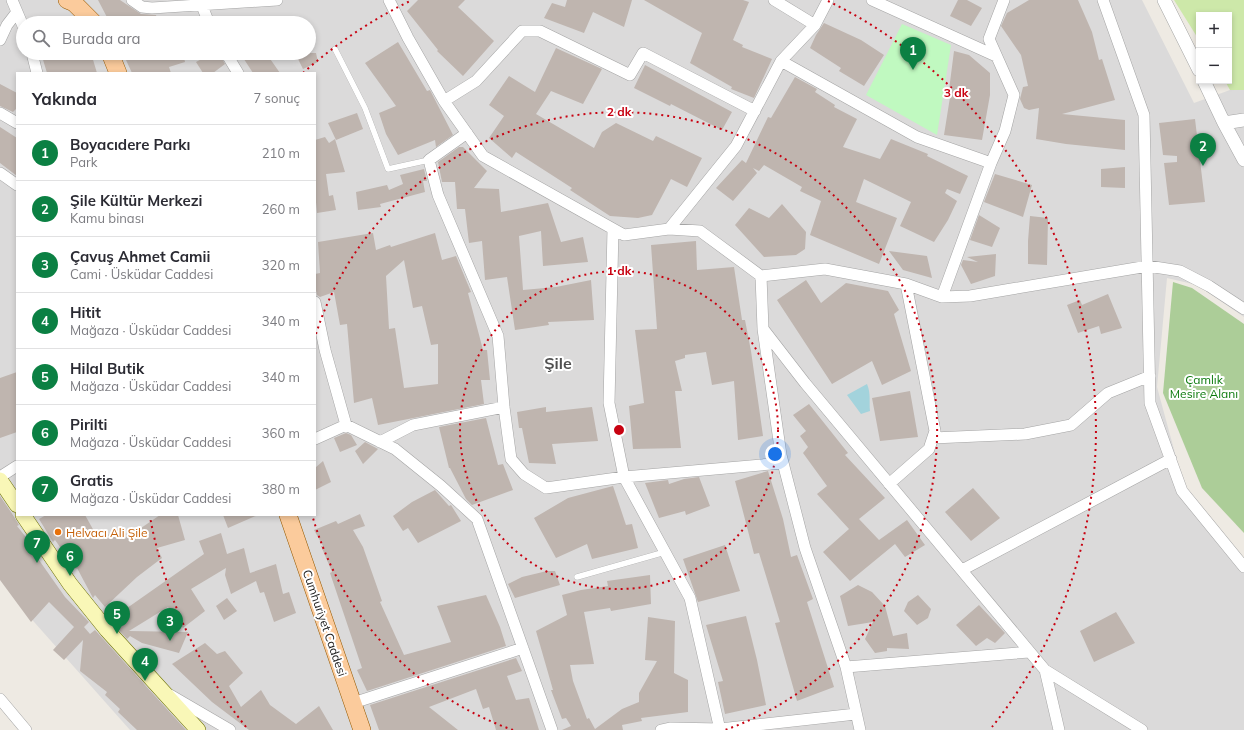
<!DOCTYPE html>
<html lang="tr">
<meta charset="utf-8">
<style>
body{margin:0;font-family:Mulish,sans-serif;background:#f2f2f3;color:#2b2b33}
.controls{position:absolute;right:12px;top:12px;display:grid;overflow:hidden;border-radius:0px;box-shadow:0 2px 6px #0003}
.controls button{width:36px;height:36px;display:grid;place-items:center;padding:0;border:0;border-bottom:1px solid #e1e1e2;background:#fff;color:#2b2b33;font:20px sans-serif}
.you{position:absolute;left:775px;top:454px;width:14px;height:14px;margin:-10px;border:3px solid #fff;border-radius:50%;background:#1a73e8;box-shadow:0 0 0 6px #1a73e833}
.badge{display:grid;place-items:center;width:26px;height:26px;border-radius:50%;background:#0b8043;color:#fff;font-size:13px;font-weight:700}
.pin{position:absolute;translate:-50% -33px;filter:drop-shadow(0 1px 2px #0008)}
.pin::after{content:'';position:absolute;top:21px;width:14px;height:12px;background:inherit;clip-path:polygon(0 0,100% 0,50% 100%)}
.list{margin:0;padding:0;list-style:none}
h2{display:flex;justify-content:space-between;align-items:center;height:52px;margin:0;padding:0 16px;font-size:17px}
h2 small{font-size:13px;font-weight:400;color:#7c7c81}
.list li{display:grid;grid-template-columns:26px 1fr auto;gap:12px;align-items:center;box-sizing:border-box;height:56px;padding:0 16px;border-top:1px solid #e1e1e2}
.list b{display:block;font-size:15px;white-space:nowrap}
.list p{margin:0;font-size:13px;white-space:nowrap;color:#7c7c81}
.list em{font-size:13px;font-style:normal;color:#7c7c81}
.icon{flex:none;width:22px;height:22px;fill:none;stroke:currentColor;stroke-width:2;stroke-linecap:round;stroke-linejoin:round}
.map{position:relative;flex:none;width:1244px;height:730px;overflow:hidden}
.search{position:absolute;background:#fff;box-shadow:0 2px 6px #0003;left:16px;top:16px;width:300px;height:44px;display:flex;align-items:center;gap:10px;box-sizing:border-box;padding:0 14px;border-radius:22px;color:#7c7c81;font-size:15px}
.panel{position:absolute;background:#fff;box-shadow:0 2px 6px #0003;left:16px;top:72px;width:300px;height:444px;border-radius:0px}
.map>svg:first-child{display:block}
</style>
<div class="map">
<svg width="1244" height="730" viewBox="0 0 1244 730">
<rect width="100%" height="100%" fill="#eeeae3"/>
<path fill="#dbdada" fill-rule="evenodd" d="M0 0H1142L1194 103 1230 90H1244V317L1197 285 1167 278 1157 387 1185 490 1244 562V730H130L27 614 0 570ZM23 23H309V53H23ZM17 73H315V515H17Z"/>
<path fill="#cde8a9" d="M1174 0H1244V90H1230L1225 81H1229V15H1199V40Z"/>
<path fill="#accd98" d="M1173 282 1192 288 1244 324V533L1202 488 1163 393Z"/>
<path fill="#c0f9c0" d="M902 24 951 45 937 135 866 95Z"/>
<path fill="#a3d3dc" d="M867 384C871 393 869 402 870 411L861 414 847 395Z"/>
<path fill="#bfb5af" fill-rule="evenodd" d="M98 0H120L141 14 156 15 158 23H110Z
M418 0H465L458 7 494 41 463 76 437 51 438 50 407 11Z
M567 0H632L624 27 593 12 584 33 544 18 552 3 565 7Z
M644 0H743L749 2 733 40 743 45 742 47 772 59 754 98 731 89 732 87 690 63 702 33Z
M958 0H967L982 8 971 26 950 16Z
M1029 0H1078L1092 32 1099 60 1102 59 1115 100 1062 114 1125 120V150L1066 144 1036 139 1039 108 1029 110 1024 108 1020 99 1023 87 1028 86 1021 55 1001 26 1007 13Z
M824 23 861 40 884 55 864 86 839 71 841 68 810 48 816 35Z
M398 42 427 91 430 90 453 135 436 147 435 140 398 155 386 134 379 113 396 106 365 63Z
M556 48 602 69 583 104 551 91 536 114 594 148 602 132 616 123 653 141 656 136 702 158 687 187 671 179 652 215 638 218 610 216 570 190 572 188 516 152 512 158 489 138 504 116 489 105 509 76 535 92Z
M954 51 969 55 990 73V95L982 140 944 135 951 91 949 90Z
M41 53H91L97 73H47Z
M139 53H183L185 62 169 67 171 73H132L126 60Z
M213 53H219L225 64 213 73H203L196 62Z
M234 53H266L280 73H253L240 53 236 56Z
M295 53H316L318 62 303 69Z
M645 65 732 112 722 130 671 104 670 106 634 88Z
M795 77 817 89 815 92 835 105 834 107 857 119 843 147 880 159 891 139 928 154 927 156 968 176 960 194 947 189 945 193 957 201 948 220 934 242 900 226 911 202 864 179 856 202 897 218 879 264 810 235 821 201 800 191 802 187 764 165 759 171 753 168 757 173 733 201 716 188 742 160 746 163 768 117 771 118Z
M0 84 17 93V108L13 112 0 106Z
M357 113 363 129 336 140 328 123Z
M1195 119 1205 202 1169 205 1164 163 1177 162V156L1163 155 1159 123Z
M0 127 17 138V176L0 163Z
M325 137 329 143 335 139 345 172 326 174 329 196 333 195 336 210 317 213 315 192V140Z
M459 147H463L487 171 474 188 499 189 501 212 548 203 561 242 583 237 588 262 543 266 541 231 519 236 523 290 556 287 591 280 594 320 548 322 549 325 515 330 507 277 485 280 482 241 469 243 465 209H457L455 182H442L438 162Z
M1125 167V188L1101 187V169Z
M424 169 427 181H423L425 192 380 204 381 207 358 210 356 192 387 185 389 190 403 184 400 175Z
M995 174 1032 185 1023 217 984 202Z
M782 204 806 232 805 249 796 255 764 257 735 225 749 208 769 218Z
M979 215 1000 228 992 247 970 240Z
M1030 216 1048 218 1047 265 1028 264V241Z
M373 233 376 250 390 245 391 247 435 233 442 260 456 256 471 292 468 293 483 350H487L490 380H481L484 404 378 425 372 398 354 403 347 324 340 325 334 292 320 297 317 295 315 286V274L320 273 318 242ZM404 260 413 308 422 306 431 345 438 344V384L404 388 395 328 389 329 386 276Z
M696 241 697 270 734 267 742 320H745L751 351 763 436 738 440 734 381 712 385 706 352 685 355V358L675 361 682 391H675L681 448 633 449 629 406 644 403 635 330 657 329 651 245Z
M889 251 927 256 932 278 903 270Z
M996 254 995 276 971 284 961 265 963 260 978 262 967 257Z
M806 280 821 303 846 283 888 291 899 310 894 314 911 371 882 385 872 361 832 384 777 300Z
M1108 294 1122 328 1101 334 1099 326 1078 333 1067 305 1080 300 1082 305Z
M17 372V432L0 438V378Z
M910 391 918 437 880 441 872 398Z
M809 404 848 453 845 455 885 498 859 519 879 540 907 520 925 545 905 557 895 544 850 581 823 552 849 529 817 494 827 486 803 453 808 447 800 436 806 431 793 415Z
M546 407V412L592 407 598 441 552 444 556 464 529 463 522 428H519L517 412Z
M486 418 498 465 503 464 513 490 472 505 466 499 450 468H449L439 427Z
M346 433 351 435 357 445 340 452 334 438Z
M365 442 378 449 363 464 355 451Z
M323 461 331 482 315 490V468Z
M768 471 783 519 791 557 797 555 813 599 807 602 834 687 797 701 775 623 780 622 759 553 754 554 735 481Z
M699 477 710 506 686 515 685 511 659 518 645 483 668 480 669 484 684 479Z
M613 486 626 525 632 524 638 548 592 559 587 544 556 558 534 518 568 498Z
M973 488 1000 518 971 541 945 512Z
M435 490 449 506 451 505 461 521 418 543 408 528 403 531 393 516 412 502Z
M0 496 11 512 19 525 17 526 29 541H27L34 553 65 597 89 622 84 627 90 634 95 630 186 730H137L118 712 120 709 105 695 107 692 80 671 83 640 64 660 53 650 74 627 49 602 31 622 0 580Z
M360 514 365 526 353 530 363 547 382 601 380 602 404 655 451 642 437 606 486 595 500 627 506 646 367 691 357 670 362 668 330 573 332 572 321 546H323L314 530 336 521 338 524Z
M46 515H85L99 540 122 527 128 537 160 515H178L185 540 157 548 162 558 137 577 105 607 95 595 93 598 77 568 76 569 55 540 53 542 39 519Z
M223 515H258L228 528Z
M221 533 227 554 244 548 250 573 276 564 283 594 289 592 296 613 274 622 264 592 260 593 256 581 231 594 225 575 226 568 191 589 205 611 183 628 168 607 129 631 188 632 179 653 142 643 130 636 127 639 110 620 204 554 199 541Z
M725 545 740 591 698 602 683 559Z
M547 571H555L560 585 515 598 508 584 522 577Z
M650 575 651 604 611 611 610 608 584 612 594 664 570 665 573 681 587 719 589 718 595 729 622 709 639 702V693L657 661 645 660 648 617 675 621 674 673 688 680V712L641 718 642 721 622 725 623 730H562L571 726 566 718 562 719 551 690H553L536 631 567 615 562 595 581 590 608 586 607 581Z
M858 585 872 592 885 606 893 636 907 633 909 649 887 648V651L875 653 865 639 873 622 848 626 840 596Z
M918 595 931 609 928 618 917 625 904 611 908 602Z
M227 598 237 611 224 620 216 606Z
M979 605 1005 633 995 643 987 638 976 646 956 625Z
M1116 612 1135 643 1094 662 1080 631Z
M746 616 757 660 766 705 725 714 718 682 723 681 706 625Z
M205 643 217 654 225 651 243 673 229 686 241 707 261 690 270 705 296 724 319 706 333 730H249L212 702 172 664Z
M516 658 522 671 507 676 516 700 529 698 539 730H496L489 707 483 709 476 689 429 707 458 730H379L370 705Z"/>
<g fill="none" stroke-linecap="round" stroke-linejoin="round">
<defs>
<path id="service" d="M335 49 365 108 388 169 429 160
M577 577 665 552"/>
<path id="minor" d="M12 0 23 26
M132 0 142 7 152 8 277 0
M389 0 408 38 444 101 483 156 624 235 669 229 700 231 761 276 763 329 781 455 805 548 846 667 860 730
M774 0 815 25
M872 0 996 56
M1103 0 1144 115 1150 403 1182 491 1244 567
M204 1 202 6 209 23
M0 40 7 25 17 12
M32 53 37 73
M226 53 238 73
M781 61 917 137 991 163
M444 101 476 81 522 31H540L630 75 643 53 755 111
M0 113 17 123
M467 133 429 160 438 195 498 336 504 407 511 459 524 474 546 488 624 477 783 463
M0 173 17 185
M613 229 609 403 624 477 690 598 720 730
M669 229 736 146 781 61 815 25 828 0
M761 276 825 269 906 284 942 297 970 296 1148 266 1180 271 1209 286 1244 309
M942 297 991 163 1005 131 1014 95 989 39 1004 0
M315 302 325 350 346 425
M764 330 805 383 1045 670 1142 730
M933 438 1025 434 1071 425 1108 393 1150 376
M315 439 346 425 395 449 441 486 477 519 552 730
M380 442 413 425 504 407
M0 477 17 466
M889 484 929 449 935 431 906 284
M962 570 1171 459
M846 667 1029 652
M1045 670 1059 730
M170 695 230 730
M0 699 26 730
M353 703 523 648
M661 730 670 728 720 729 856 714"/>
<path id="tertiary" d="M1164 0 1199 70
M1204 81 1224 123 1244 160
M1224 123 1244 120"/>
<path id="secondary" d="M0 480 17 505
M23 515 70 584 107 630 198 730"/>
<path id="primary" d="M67 0 74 3 94 23
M110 53 118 73
M288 515 362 730"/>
</defs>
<use href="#service" stroke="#a4a4a4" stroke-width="6"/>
<use href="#minor" stroke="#a4a4a4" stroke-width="12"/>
<use href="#tertiary" stroke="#a4a4a4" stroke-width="14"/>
<use href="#secondary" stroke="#6f7306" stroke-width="16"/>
<use href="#primary" stroke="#955901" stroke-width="18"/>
<use href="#service" stroke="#fff" stroke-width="5.5"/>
<use href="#minor" stroke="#fff" stroke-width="11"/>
<use href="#tertiary" stroke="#fff" stroke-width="13"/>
<use href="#secondary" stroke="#f9f7b7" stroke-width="15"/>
<use href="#primary" stroke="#fbcb9c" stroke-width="17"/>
</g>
<g fill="none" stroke="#c80211" stroke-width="2" stroke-dasharray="2 4">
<circle cx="619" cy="430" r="159"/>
<path d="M513 730A318 318 0 0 1 313 518M316 334A318 318 0 1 1 725 730"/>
<path d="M246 727A477 477 0 0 1 150 517M303 73A477 477 0 0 1 410 1M828 1A477 477 0 0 1 992 727"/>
</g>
<circle fill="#e8710a" stroke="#fff" stroke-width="1.5" cx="58" cy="532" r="4"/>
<g text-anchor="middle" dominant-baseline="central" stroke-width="4" stroke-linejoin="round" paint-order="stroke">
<g font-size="12" fill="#0c7a0d" stroke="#fff">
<text x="1204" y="379">Çamlık<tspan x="1204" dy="14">Mesire Alanı</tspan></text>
</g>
<g font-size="12" fill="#c56008" stroke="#fff" text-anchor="start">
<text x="66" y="532">Helvacı Ali Şile</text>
</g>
<g font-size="12" fill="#1d1d1d" stroke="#fff">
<text transform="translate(325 623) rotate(71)">Cumhuriyet Caddesi</text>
</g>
<g font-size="16" font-weight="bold" fill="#505050" stroke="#fff">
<text x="558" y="363">Şile</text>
</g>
</g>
<circle cx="619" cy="430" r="6" fill="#c80211" stroke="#fff" stroke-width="2"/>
<g font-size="12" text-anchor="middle" font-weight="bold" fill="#c80211" stroke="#fff" stroke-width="4" stroke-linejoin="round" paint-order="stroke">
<text x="956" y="97">3 dk</text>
<text x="619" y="116">2 dk</text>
<text x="619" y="275">1 dk</text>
</g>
</svg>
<div class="controls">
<button>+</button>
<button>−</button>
</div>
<div class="you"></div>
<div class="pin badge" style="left:913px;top:70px">1</div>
<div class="pin badge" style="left:1203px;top:166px">2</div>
<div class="pin badge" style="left:170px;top:641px">3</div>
<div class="pin badge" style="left:145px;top:681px">4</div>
<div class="pin badge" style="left:117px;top:634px">5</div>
<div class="pin badge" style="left:70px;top:576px">6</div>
<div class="pin badge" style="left:37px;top:563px">7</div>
<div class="search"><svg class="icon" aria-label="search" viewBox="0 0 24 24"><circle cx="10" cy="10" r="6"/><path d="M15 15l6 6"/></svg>Burada ara</div>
<section class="panel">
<h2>Yakında<small>7 sonuç</small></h2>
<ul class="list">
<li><span class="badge">1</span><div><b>Boyacıdere Parkı</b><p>Park</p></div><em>210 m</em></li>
<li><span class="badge">2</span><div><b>Şile Kültür Merkezi</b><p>Kamu binası</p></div><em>260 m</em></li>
<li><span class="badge">3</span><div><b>Çavuş Ahmet Camii</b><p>Cami · Üsküdar Caddesi</p></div><em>320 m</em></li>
<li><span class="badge">4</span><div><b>Hitit</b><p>Mağaza · Üsküdar Caddesi</p></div><em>340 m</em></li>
<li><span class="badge">5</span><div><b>Hilal Butik</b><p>Mağaza · Üsküdar Caddesi</p></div><em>340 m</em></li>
<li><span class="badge">6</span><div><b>Pirilti</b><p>Mağaza · Üsküdar Caddesi</p></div><em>360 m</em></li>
<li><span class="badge">7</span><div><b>Gratis</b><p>Mağaza · Üsküdar Caddesi</p></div><em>380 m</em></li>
</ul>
</section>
</div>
